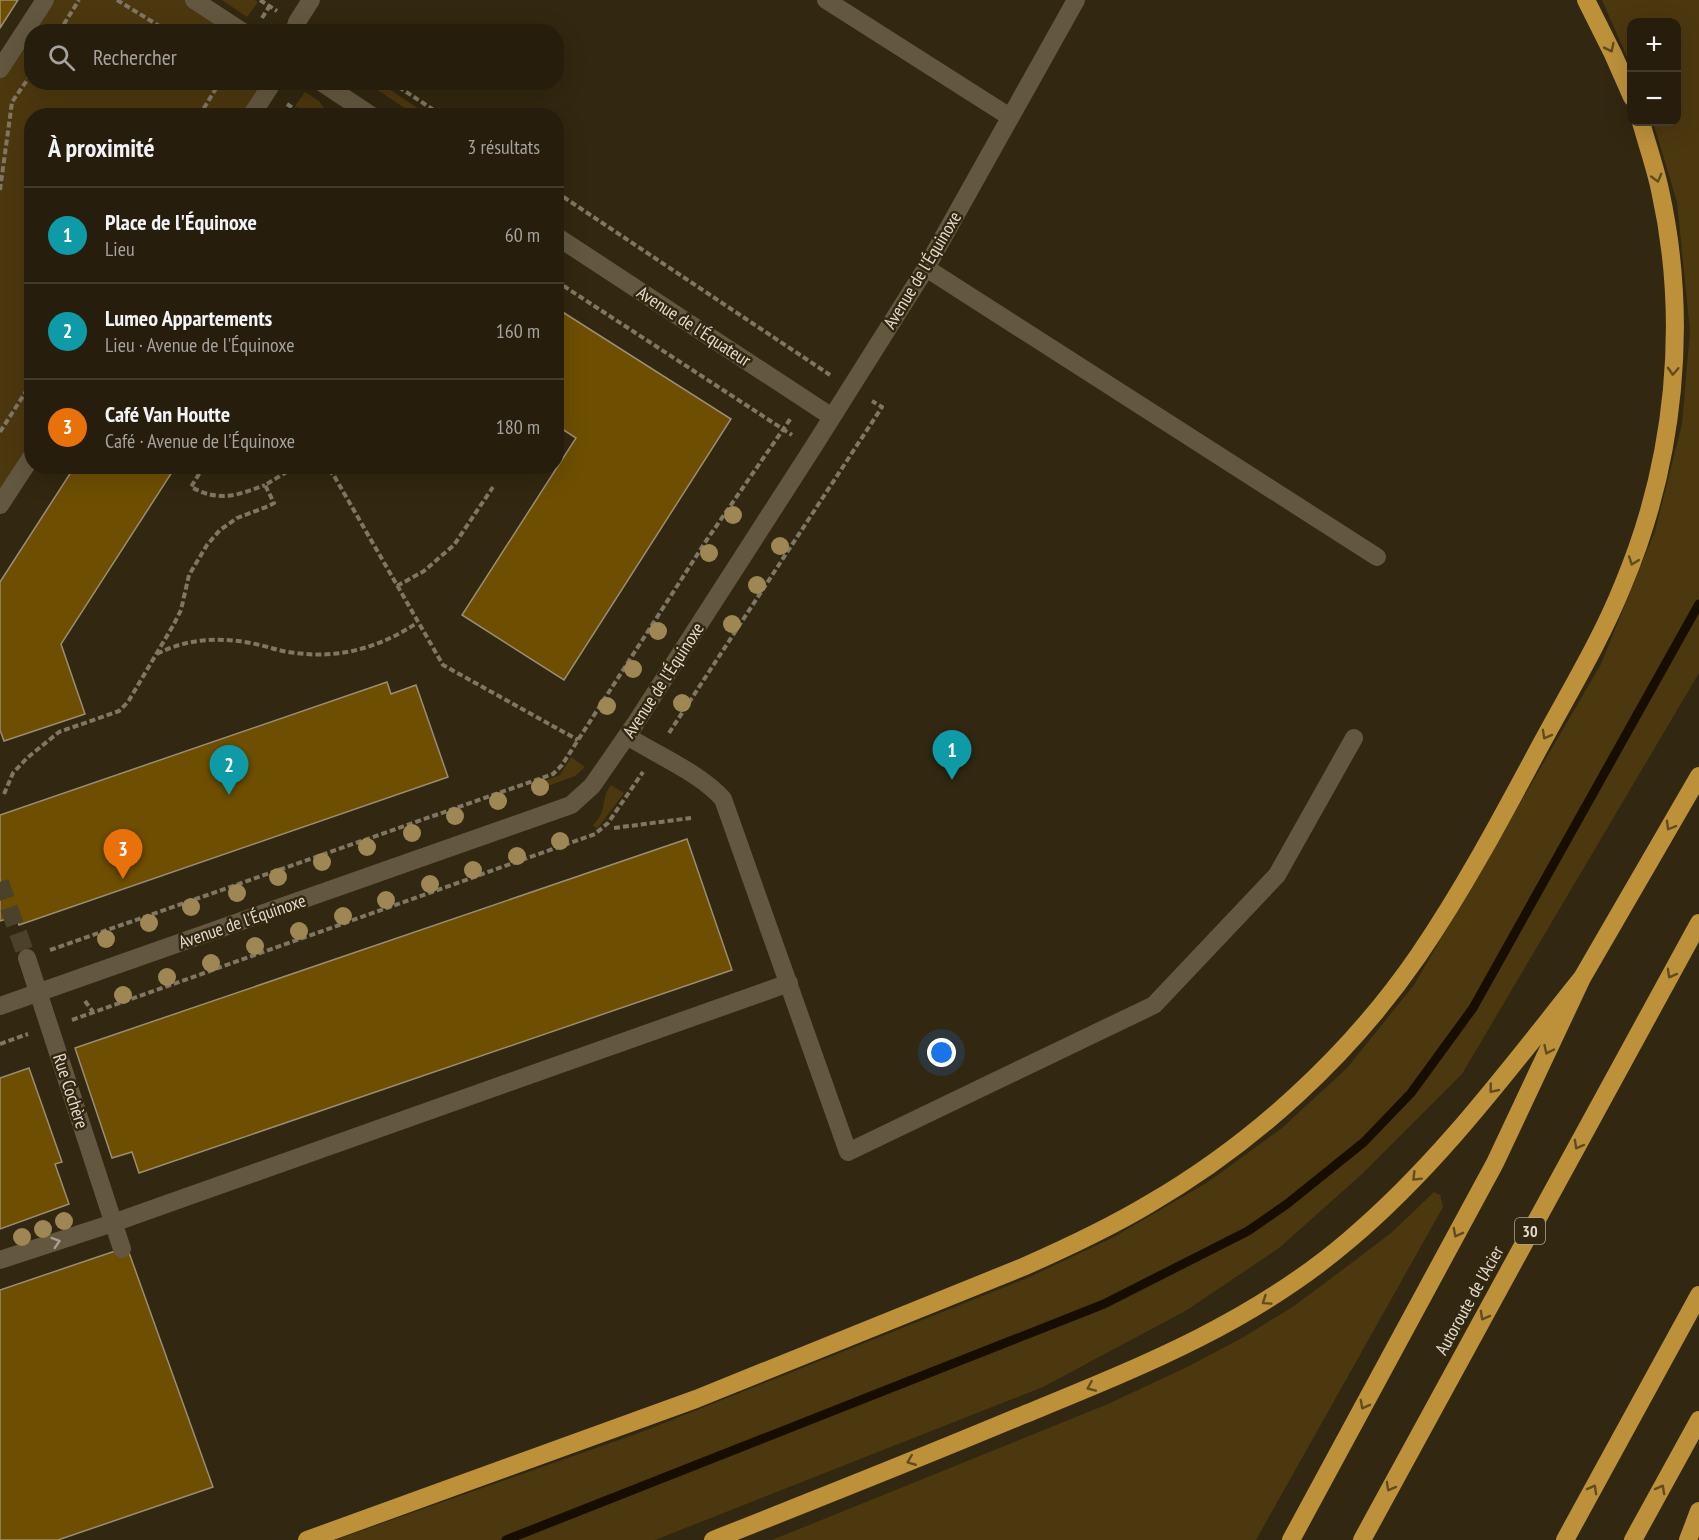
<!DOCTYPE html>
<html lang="fr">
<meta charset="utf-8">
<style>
body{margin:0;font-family:"PT Sans Narrow",sans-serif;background:#322a1a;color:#f1f3f6}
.controls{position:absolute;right:18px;top:18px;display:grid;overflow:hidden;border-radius:12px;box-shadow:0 6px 24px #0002}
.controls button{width:54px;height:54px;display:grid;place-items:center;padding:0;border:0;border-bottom:2px solid #423b2d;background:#261d0c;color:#f1f3f6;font:30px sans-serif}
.you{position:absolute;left:942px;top:1053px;width:21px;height:21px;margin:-15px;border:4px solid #fff;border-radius:50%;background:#1a73e8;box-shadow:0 0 0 9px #1a73e833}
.badge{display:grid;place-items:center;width:39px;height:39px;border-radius:50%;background:#92b7fd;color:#fff;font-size:20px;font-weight:700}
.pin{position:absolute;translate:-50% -50px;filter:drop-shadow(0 2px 3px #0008)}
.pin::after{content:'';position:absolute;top:32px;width:21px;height:18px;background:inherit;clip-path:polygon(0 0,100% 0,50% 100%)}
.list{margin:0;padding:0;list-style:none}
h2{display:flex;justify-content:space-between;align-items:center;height:78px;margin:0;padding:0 24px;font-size:26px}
h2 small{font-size:20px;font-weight:400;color:#a4a29d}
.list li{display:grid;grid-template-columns:39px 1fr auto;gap:18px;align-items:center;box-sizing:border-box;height:96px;padding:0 24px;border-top:2px solid #423b2d}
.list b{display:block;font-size:22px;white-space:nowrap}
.list p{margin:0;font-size:20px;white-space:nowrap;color:#a4a29d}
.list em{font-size:20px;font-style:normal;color:#a4a29d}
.icon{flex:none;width:33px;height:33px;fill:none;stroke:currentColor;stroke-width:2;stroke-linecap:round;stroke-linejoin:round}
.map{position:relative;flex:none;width:1699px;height:1540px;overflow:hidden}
.search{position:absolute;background:#261d0c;box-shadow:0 6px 24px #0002;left:24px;top:24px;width:540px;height:66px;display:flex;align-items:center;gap:15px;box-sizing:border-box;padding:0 21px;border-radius:24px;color:#a4a29d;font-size:22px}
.panel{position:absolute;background:#261d0c;box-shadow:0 6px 24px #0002;left:24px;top:108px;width:540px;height:366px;border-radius:24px}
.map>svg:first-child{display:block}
</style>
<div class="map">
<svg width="1699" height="1540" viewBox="0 0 1699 1540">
<rect width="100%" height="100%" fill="#322710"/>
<path fill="#4c380f" d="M45 0H194L243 31 32 32V82L273 83 251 115 32 116 31 456 0 505V69Z
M222 0H255L258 2 247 17Z
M1602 0H1699V673L1462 1074 1362 1174 1279 1248 1187 1310 1043 1387 655 1540H335L644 1431 1025 1279 1112 1238 1208 1182 1282 1128 1347 1068 1414 985 1601 664 1655 531 1682 424 1690 331 1677 202 1653 122H1676V22H1632L1631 66Z
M367 83H380L419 109 415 115Z
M305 92 319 101 329 115H309L295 106Z
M571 757 585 767 575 776 537 790 535 785 560 775Z
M611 785 624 793 597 829 593 825C608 812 600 798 611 785Z
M1434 1192 1440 1195 1443 1207 1256 1540H772L1108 1404 1187 1367 1242 1338 1294 1306 1345 1268 1391 1233Z"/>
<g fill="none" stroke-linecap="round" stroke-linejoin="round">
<path stroke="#170d00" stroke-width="9" d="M506 1540 1104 1304 1248 1231 1287 1204 1364 1142 1411 1093 1473 1008 1699 604"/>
</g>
<path fill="#6e4f01" stroke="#9b8d74" stroke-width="1.5" d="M0 0H18L0 28Z
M561 311 731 419 564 680 462 615 576 438 556 425V317Z
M75 466H176L61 644 85 714 4 741 0 730V582Z
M387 682 391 694 416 685 448 777 19 925 16 916 0 921V815Z
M687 839 732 970 139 1173 132 1152 112 1158 75 1048Z
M29 1068 62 1162 55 1164 69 1204 0 1229V1078Z
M127 1247 213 1487 58 1540H0V1290Z"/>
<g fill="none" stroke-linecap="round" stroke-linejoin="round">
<path stroke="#4c422c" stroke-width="18" stroke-dasharray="18 9" stroke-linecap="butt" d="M0 882 27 958"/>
<path stroke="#807664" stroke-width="4" stroke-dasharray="6 3" stroke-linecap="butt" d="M117 0 169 32
M260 0 277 11
M262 18 269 7
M59 32 79 0
M391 82 443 116
M287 104 304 116
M199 116 220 82
M0 190 12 102 32 73
M556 192 830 375
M556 281 792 435
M0 432 32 382
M204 466 191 487C219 502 236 496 265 485
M320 466 333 474 443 665 578 740
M397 586 424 571 454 545 493 487
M157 654C189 637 225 637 260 645 272 648 283 652 296 653 341 659 380 647 417 623
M669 733 882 407 872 401
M4 794 13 773 27 758 59 732 119 711 128 702 174 624 181 610 189 575 207 545 220 530 237 518 269 506 274 503 265 485 285 473 289 466
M614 828 691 818
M50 950 553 774 562 765 706 541 791 418
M85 1001 93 1012
M72 1020 595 834 608 823 643 772
M0 1044 28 1034"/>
<path stroke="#645740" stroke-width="18" d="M194 0 243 32
M826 0 1010 117
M294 32 297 22 311 0
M0 69 45 0
M321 82 372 116
M251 116 273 82
M556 236 832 417
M926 268 1377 557
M0 505 32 456
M627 736C657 755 700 773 723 799L848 1152 1154 1005 1277 875 1354 738
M27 958 122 1249
M0 1006 571 805 592 786 635 724 812 449 926 268 1076 0
M0 1260 113 1223 789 983"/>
<path stroke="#bc913a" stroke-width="18" d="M1586 0 1613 54 1632 97
M307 1540 696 1399 1023 1267C1066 1248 1109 1228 1149 1204 1254 1143 1349 1056 1418 956 1463 890 1501 819 1539 748 1568 694 1600 642 1623 585 1675 461 1689 321 1660 190 1655 167 1647 144 1641 122
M713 1540C817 1499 920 1458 1023 1415 1140 1367 1252 1323 1349 1240 1439 1164 1509 1069 1582 978
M1291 1540 1495 1163 1582 978 1699 776
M1362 1540 1699 923
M1565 1540 1699 1295
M1633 1540 1699 1420
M1688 1540 1699 1511"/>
</g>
<g fill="#9f8655">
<circle cx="733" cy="515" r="9"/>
<circle cx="780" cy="546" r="9"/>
<circle cx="709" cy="553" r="9"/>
<circle cx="757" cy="585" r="9"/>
<circle cx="732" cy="624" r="9"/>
<circle cx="658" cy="631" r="9"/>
<circle cx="633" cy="669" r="9"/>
<circle cx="682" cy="703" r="9"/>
<circle cx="607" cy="706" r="9"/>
<circle cx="540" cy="787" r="9"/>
<circle cx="498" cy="801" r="9"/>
<circle cx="455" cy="816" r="9"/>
<circle cx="412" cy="833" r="9"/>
<circle cx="560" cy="841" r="9"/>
<circle cx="367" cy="847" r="9"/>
<circle cx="517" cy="856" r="9"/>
<circle cx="322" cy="862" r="9"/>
<circle cx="473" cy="870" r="9"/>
<circle cx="278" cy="877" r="9"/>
<circle cx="430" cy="884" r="9"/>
<circle cx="237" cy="893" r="9"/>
<circle cx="386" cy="900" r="9"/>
<circle cx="191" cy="907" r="9"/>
<circle cx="343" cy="916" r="9"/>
<circle cx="149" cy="923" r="9"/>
<circle cx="299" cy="931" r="9"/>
<circle cx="106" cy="939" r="9"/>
<circle cx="255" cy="946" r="9"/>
<circle cx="211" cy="963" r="9"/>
<circle cx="167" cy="977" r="9"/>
<circle cx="123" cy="995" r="9"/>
<circle cx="64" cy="1221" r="9"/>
<circle cx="43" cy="1229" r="9"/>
<circle cx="22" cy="1237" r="9"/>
</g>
<defs><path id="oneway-chevron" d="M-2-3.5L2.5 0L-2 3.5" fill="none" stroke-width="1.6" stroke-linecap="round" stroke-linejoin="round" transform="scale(1.5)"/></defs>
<g stroke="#624c1f">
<use href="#oneway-chevron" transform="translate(1610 48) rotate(64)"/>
<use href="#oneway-chevron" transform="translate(1657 178) rotate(75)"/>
<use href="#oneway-chevron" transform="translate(1673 371) rotate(93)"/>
<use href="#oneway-chevron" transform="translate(1633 561) rotate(110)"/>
<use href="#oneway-chevron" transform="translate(1546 735) rotate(119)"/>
<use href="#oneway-chevron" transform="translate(1670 826) rotate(120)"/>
<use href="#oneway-chevron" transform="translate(1671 974) rotate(119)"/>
<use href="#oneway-chevron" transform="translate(1548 1050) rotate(115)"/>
<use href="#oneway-chevron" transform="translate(1493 1089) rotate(129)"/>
<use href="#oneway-chevron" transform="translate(1578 1145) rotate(119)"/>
<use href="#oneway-chevron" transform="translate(1416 1177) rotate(135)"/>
<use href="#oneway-chevron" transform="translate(1457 1233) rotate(118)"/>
<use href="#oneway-chevron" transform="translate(1266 1301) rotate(146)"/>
<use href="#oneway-chevron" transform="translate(1484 1316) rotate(119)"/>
<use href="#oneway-chevron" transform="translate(1091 1387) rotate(157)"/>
<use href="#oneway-chevron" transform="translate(1364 1405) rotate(118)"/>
<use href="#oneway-chevron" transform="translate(911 1461) rotate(158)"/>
<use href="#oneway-chevron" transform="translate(1390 1487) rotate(119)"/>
<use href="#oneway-chevron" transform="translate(1593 1489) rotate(-61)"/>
<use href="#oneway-chevron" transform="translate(1661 1489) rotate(-61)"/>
</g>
<use stroke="#a99f8e" href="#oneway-chevron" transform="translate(56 1242) rotate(-18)"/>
<g text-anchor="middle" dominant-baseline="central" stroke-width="5" stroke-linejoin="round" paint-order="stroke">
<rect fill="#322710" stroke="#ada494" stroke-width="1.5" x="1515" y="1218" width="30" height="26" rx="4.5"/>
<g font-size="16" font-weight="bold" fill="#e2dacd">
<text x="1530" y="1231">30</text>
</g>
<g font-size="18" fill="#e2dacd" stroke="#322710">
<text transform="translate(922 270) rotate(-59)">Avenue de l'Équinoxe</text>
<text transform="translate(694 326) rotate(33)">Avenue de l'Équateur</text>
<text transform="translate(663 680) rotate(-57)">Avenue de l'Équinoxe</text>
<text transform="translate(242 921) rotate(-19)">Avenue de l'Équinoxe</text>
<text transform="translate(71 1091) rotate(72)">Rue Cochère</text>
<text transform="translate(1469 1300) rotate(-61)">Autoroute de l'Acier</text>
</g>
</g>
</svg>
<div class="controls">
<button>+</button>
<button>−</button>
</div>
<div class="you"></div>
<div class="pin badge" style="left:952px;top:780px;background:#0f9aa8">1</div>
<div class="pin badge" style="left:229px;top:795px;background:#0f9aa8">2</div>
<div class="pin badge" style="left:123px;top:879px;background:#e8710a">3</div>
<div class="search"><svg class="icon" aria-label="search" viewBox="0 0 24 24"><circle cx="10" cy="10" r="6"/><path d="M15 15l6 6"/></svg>Rechercher</div>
<section class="panel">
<h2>À proximité<small>3 résultats</small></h2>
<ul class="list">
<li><span class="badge" style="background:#0f9aa8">1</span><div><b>Place de l'Équinoxe</b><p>Lieu</p></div><em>60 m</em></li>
<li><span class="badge" style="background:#0f9aa8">2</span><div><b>Lumeo Appartements</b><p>Lieu · Avenue de l'Équinoxe</p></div><em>160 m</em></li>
<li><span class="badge" style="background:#e8710a">3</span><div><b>Café Van Houtte</b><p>Café · Avenue de l'Équinoxe</p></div><em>180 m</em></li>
</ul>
</section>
</div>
